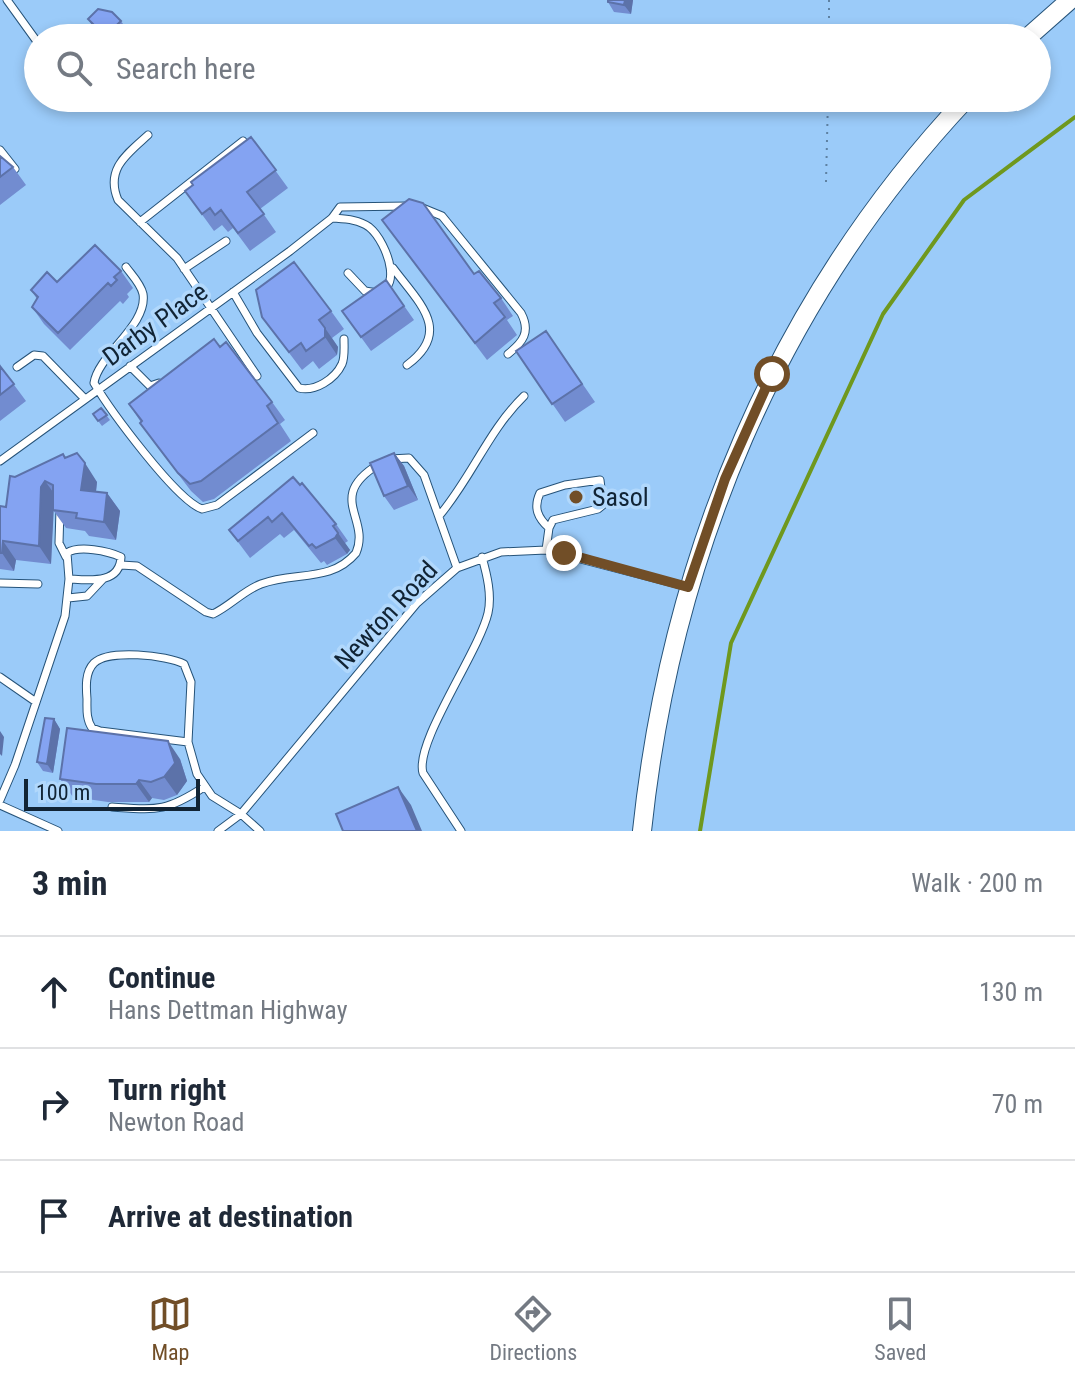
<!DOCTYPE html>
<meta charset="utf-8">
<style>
body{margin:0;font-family:"Roboto Condensed",sans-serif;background:#f2f2f3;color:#1f2937}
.scale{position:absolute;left:24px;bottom:20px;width:176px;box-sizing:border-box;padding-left:8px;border:4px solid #112435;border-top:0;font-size:22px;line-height:28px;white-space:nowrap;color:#112435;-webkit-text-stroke:6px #b1d8fc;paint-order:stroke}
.stop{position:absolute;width:24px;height:24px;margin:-18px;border:6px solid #714e27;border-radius:50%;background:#fff}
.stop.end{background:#714e27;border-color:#fff;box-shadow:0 2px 8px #0008}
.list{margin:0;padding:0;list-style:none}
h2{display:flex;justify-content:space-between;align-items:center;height:104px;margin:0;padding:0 32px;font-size:34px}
h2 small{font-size:26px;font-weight:400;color:#747a83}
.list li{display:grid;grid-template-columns:52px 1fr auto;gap:24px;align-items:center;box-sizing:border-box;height:112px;padding:0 32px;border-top:2px solid #e0e1e3}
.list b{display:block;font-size:30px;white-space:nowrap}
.list p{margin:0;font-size:26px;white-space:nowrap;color:#747a83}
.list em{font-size:26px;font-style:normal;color:#747a83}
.icon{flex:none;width:44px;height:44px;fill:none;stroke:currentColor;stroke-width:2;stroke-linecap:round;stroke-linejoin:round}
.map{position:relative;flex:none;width:1075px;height:831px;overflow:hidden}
.search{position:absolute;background:#fff;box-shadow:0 4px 12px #0003;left:24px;right:24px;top:24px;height:88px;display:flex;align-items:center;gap:20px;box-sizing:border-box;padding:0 28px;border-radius:44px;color:#747a83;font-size:30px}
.sheet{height:440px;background:#fff}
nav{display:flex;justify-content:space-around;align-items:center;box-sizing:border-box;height:112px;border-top:2px solid #e0e1e3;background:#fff;font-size:22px;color:#747a83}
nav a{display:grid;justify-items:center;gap:4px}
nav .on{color:#714e27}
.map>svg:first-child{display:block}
</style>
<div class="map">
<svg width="1075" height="831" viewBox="0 0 1075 831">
<rect width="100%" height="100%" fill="#9bcbf9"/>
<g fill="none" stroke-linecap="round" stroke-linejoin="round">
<path stroke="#6f981e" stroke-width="4" d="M700 831 731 643 883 314 964 200 1075 117"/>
<defs>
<path id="service" d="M7 0 38 43
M93 98H95
M148 135C127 154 105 169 118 200L177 258 257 376
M0 150 15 169
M420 207 442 216 521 313C531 332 523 342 508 354
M332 218C344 219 358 219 369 227 388 242 408 301 365 291L348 273
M140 222 243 141
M126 267C131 274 141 284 143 294 148 325 98 355 94 383 110 410 176 500 202 509L217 505 313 433
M393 268C419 303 453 331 407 365
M184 269 226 241
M233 292 257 333 299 388C315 392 335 379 342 364 345 357 344 347 344 339
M130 366 150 386 159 383
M17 367 34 355 43 356 85 399
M390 459 409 458 424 475 457 568
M0 461 290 251 332 218 340 207 408 206
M60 509 59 543 66 557
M439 516C472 477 488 431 524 396
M546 550 549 528 553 520 598 509 603 505 600 480 565 485 540 493C533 508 538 518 549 528
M121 565 137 566 206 612 213 614C230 606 243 591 261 584 294 571 331 583 356 553 371 518 325 497 379 464
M0 583 38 584
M68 598 87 596 103 579
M0 677 36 702
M188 742 100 731 92 728C86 719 87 709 87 699 86 687 85 672 94 663 108 649 167 655 184 664L191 682 188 742 197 774 212 796 241 814 260 831
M0 800 15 765 65 616 69 579 67 553C79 545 108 551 121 557 120 585 88 580 69 579
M0 805 58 831
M112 807C157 810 166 812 204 787
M218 831 241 814 417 603 457 568 501 552 546 550 688 587
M461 831 423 773C414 743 479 652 488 613 492 595 487 575 482 557"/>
<path id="tertiary" d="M1027 38 1070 0
M642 831C671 556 776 301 967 98"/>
</defs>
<use href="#service" stroke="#265379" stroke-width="9"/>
<use href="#tertiary" stroke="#265379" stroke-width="20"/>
<path stroke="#5e81a2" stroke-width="2" stroke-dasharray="2 6" stroke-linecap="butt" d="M829 0V38
M826 182 828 98"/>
<use href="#service" stroke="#fff" stroke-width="7"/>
<use href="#tertiary" stroke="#fff" stroke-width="18"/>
</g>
<path fill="#728cd0" d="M633 0 631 14 614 12 608 2Z
M88 19 121 21 127 30 119 38H104L94 28Z
M251 137 288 188 260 209 276 232 250 251 233 228 228 232 222 225 214 231 185 191Z
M0 156 13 167 26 185 0 205Z
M382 220 474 274 501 298 513 316 507 320 517 335 487 360Z
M121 271 133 288 127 294 129 297 123 304 120 301 70 350 44 324 32 307 37 299 31 290 57 282Z
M386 280 414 320 371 351 342 311Z
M331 311 344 329 332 338 338 347 337 355 319 369 313 361 302 370 262 317Z
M546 331 595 402 565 422 516 351Z
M220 347 272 402 285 420 280 424 291 441 214 499 203 502 191 491 153 441 129 404Z
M0 366 26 401 0 421Z
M101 408 110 420 102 426 93 414Z
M394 453 404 466 418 500 394 510 384 496Z
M65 458 97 482 96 492 107 493 120 511 116 540 89 536 85 531 66 528 53 510 51 564 16 560 14 571 0 569V506L6 507 15 477Z
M293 477 336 524 348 541 345 543 350 550 347 554 327 565 324 561 321 563 294 530 284 538 280 534 250 558 229 530Z
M54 719 60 729 53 773 43 771 37 762Z
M180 759 187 781 177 795 164 800 152 798 149 802H108L73 797 60 779Z"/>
<path fill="#5c72a9" d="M625 0H633L631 14 624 5Z
M325 328 338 347 337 355 325 337Z
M394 453 404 466 418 500 408 486Z
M85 463 97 482 94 508 81 490Z
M45 481 58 499 54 505 51 564 39 546 41 487Z
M107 493 120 511 116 540 104 522Z
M338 533 350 550 347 554 335 538Z
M3 541 16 560 14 571 2 553Z
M54 719 60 729 53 773 47 764Z
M0 731 4 737 2 756 0 754Z
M168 741 180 759 187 781 177 795 164 777Z
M139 780 152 798 149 802 136 784Z
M398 787 411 805 422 831H417Z"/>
<path fill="#84a3f2" stroke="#5c72a9" stroke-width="2" d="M608 0H625L624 5 608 2Z
M98 9 112 12 121 21 105 36 88 19Z
M251 137 276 170 247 192 264 214 238 233 221 210 215 215 210 208 202 214 185 191 193 185 191 182Z
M0 156 13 167 0 177Z
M409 199 423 203 474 274 479 271 501 298 494 303 505 317 475 343 382 220Z
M95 245 121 271 114 277 117 280 111 286 108 283 58 333 32 307 38 297 31 290 47 272 57 282Z
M294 262 331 311 319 320 325 328V337L306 351 301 343 289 352 262 317 256 290Z
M386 280 404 306 361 337 342 311Z
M546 331 582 384 552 404 516 351Z
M214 339 220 347 226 342 272 402 267 406 278 423 201 481 190 484 178 473 140 423 142 421 129 404Z
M0 366 14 384 0 395Z
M101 408 107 415 98 421 93 414Z
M77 453 85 463 81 490 107 493 104 522 76 518 77 513 53 510V485L45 481 41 487 39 546 3 541 2 553H0V506L6 507 10 476 15 477 63 454 65 458Z
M394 453 408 486 384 496 370 463Z
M293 477 300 485 302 483 336 524 333 526 338 533 335 538 316 548 312 544 309 546 282 513 272 522 268 517 238 541 229 530Z
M45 718 54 719 47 764 37 762Z
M67 728 168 741 175 763 164 777 151 782 139 780 136 784H96L60 779Z
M398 787 417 831H343L336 814Z"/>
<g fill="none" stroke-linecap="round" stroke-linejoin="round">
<path stroke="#714e27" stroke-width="10" d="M564 553 688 587 725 479 772 374"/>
</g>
<circle fill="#714e27" stroke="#b1d8fc" stroke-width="3" cx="576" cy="497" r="8"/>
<g text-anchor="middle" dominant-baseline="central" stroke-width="7" stroke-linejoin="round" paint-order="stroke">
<g font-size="26" fill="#112435" stroke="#b1d8fc">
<text transform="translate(155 324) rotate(-36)">Darby Place</text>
<text transform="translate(386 615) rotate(-47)">Newton Road</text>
</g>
<g font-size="26" fill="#112435" stroke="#b1d8fc" text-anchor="start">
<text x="592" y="497">Sasol</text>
</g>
</g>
</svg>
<div class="scale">100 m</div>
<div class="stop" style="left:772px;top:374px"></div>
<div class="stop end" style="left:564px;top:553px"></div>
<div class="search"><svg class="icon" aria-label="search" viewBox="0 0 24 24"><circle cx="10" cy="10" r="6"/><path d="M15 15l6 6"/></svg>Search here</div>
</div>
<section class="sheet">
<h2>3 min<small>Walk · 200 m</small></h2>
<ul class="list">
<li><svg class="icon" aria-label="ahead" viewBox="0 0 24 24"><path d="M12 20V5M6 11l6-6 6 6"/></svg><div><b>Continue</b><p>Hans Dettman Highway</p></div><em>130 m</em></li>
<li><svg class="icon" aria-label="right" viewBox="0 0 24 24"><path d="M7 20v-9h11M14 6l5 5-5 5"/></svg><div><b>Turn right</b><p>Newton Road</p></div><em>70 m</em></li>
<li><svg class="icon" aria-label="arrive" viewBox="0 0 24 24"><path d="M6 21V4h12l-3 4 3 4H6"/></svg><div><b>Arrive at destination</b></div></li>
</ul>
</section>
<nav>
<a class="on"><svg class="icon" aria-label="map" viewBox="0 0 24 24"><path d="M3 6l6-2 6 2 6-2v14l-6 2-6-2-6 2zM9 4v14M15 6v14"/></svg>Map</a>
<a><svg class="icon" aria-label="directions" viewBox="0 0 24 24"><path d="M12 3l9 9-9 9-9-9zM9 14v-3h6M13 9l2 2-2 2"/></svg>Directions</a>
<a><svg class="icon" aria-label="saved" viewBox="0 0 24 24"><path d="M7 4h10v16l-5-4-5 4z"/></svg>Saved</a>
</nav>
